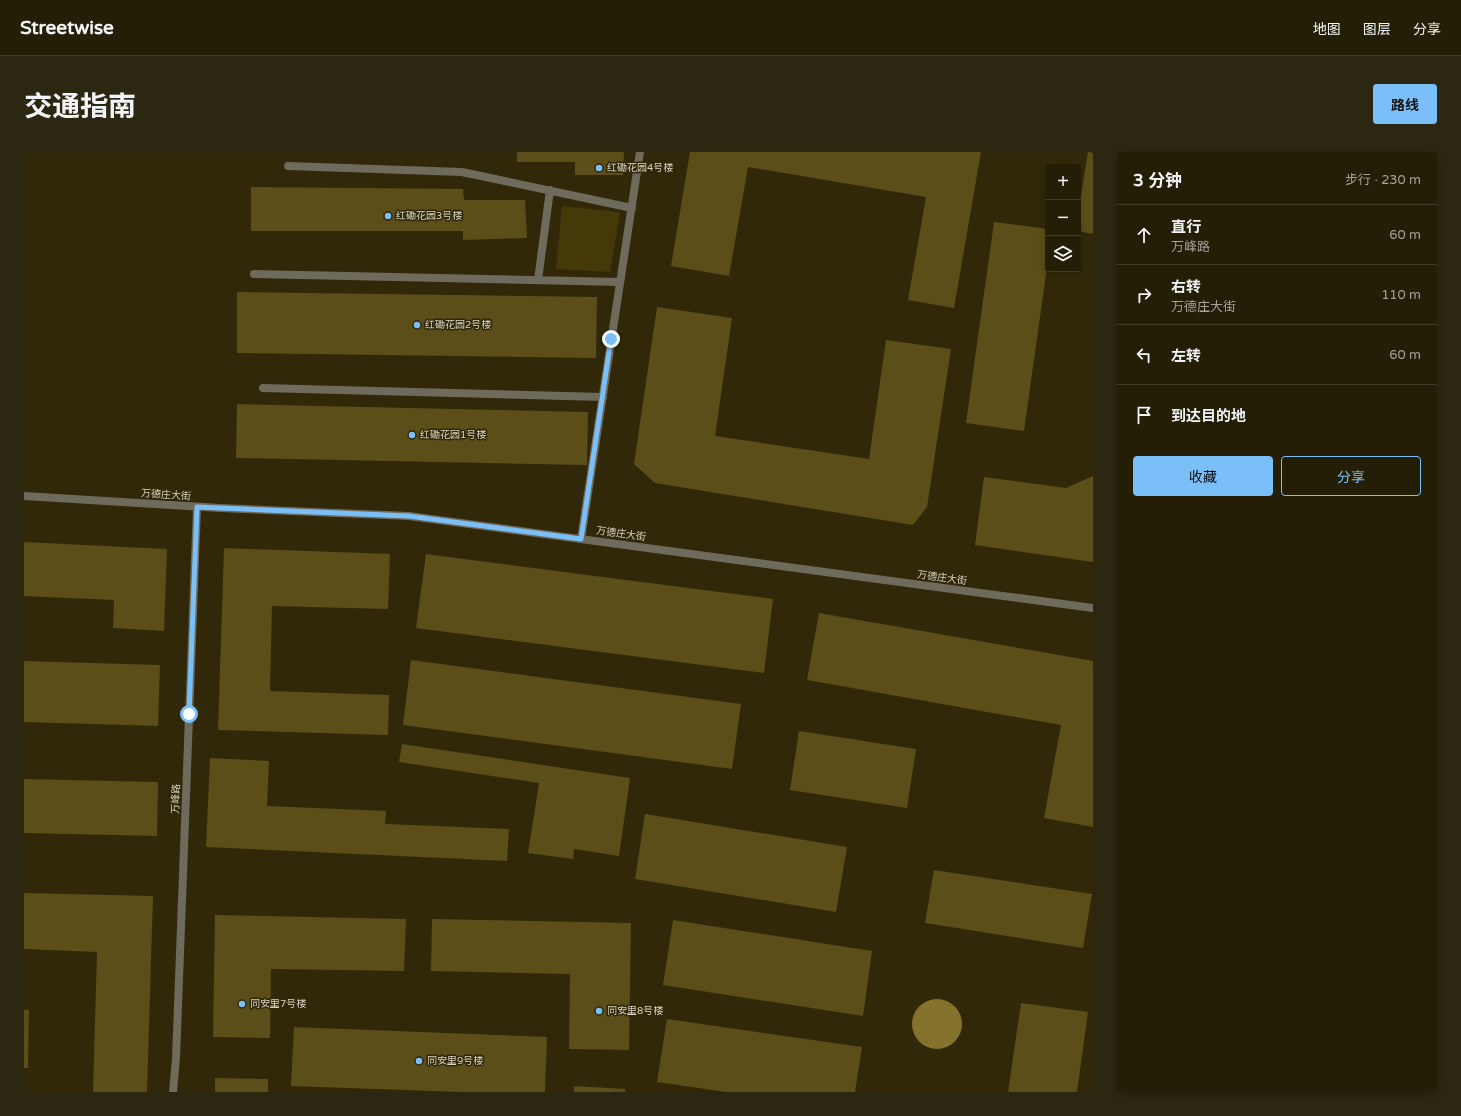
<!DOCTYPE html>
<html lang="zh">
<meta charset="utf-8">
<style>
body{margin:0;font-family:"Varela Round","Noto Sans SC",sans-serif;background:#2c2711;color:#f1f3f6}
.controls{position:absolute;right:12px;top:12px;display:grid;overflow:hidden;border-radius:4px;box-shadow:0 2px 6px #0003}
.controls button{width:36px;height:36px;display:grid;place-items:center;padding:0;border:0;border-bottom:1px solid #413c28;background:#241e07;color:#f1f3f6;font:20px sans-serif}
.stop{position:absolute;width:12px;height:12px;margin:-9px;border:3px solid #7abff8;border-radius:50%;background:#fff}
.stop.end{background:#7abff8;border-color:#fff;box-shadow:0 1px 4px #0008}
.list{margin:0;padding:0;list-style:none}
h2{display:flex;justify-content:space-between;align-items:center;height:52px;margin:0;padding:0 16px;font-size:17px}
h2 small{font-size:13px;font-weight:400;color:#a3a29b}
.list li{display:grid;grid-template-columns:26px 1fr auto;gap:12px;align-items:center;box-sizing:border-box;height:60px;padding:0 16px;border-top:1px solid #413c28}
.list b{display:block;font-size:15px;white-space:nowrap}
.list p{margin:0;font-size:13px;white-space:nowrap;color:#a3a29b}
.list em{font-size:13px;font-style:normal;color:#a3a29b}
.actions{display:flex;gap:8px;padding:12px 16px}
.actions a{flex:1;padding:9px 0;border:1px solid #7abff8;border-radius:4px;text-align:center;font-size:14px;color:#7abff8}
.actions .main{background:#7abff8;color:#111}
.icon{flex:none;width:22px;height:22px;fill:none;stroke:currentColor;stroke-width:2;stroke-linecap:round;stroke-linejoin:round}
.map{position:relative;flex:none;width:1069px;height:940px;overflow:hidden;border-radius:4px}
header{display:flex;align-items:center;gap:24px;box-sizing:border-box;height:56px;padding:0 20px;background:#241e07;border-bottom:1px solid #413c28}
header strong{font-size:19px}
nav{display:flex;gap:22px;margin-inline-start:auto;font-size:14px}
.intro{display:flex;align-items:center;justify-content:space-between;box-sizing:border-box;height:96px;padding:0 24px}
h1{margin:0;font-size:28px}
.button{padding:10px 18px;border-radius:4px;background:#7abff8;color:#111;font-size:14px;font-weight:700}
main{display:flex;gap:24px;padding:0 24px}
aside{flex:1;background:#241e07;border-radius:4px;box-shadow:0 2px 6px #0003}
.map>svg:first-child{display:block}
</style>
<header>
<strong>Streetwise</strong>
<nav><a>地图</a><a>图层</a><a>分享</a></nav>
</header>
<div class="intro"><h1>交通指南</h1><a class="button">路线</a></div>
<main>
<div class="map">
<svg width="1069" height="940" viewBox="0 0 1069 940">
<rect width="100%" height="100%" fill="#302809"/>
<path fill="#453909" d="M538 54 596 60 586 120 532 117Z"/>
<path fill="#84722d" d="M888 872a25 25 0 1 1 50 0a25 25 0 1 1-50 0Z"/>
<path fill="#5c4e19" d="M493 0H600L599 23H551V10H493Z
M666 0H957L930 156 884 148 902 45 724 15 705 124 647 114Z
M1064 0H1069V82L1054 79V61Z
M227 35 439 37 440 48H501L503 86 439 88V79H227Z
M970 70 1024 77V108L1000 279 942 271Z
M213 140 573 145 572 206 213 201Z
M633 155 708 166 691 284 845 307 862 188 927 197 903 355 889 373 631 331 610 312Z
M213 252 564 260 563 313 212 306Z
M1069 324V410L951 393 960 325 1042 336Z
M0 390 143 397 140 479 89 476 90 448 0 444Z
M200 396 366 402 364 457 248 454 246 539 365 543 364 583 194 578Z
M402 402 749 447 740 521 392 476Z
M795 461 1069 509V675L1020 666 1037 573 783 528Z
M387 508 717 552 708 617 379 573Z
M0 509 136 513 134 574 0 570Z
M775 579 892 597 883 656 766 638Z
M378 592 606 626 595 704 550 697 549 707 504 701 515 631 375 610Z
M186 606 245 609 243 654 362 659 361 672 485 677 483 709 182 695Z
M0 627 134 630 133 684 0 681Z
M621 662 823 695 812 760 611 727Z
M910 718 1068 742 1059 796 901 771Z
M0 741 129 744 123 940H69L73 800 0 797Z
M191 763 382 767 380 819 247 817 246 886 189 885Z
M408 767 607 771 605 898 545 897 546 822 407 819Z
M649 768 848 799 839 864 639 833Z
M997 851 1064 860 1053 940H984Z
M0 858H5L4 916H0Z
M643 867 838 895 831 940H702L633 930Z
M270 875 523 885 521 940H437L267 934Z
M191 926 244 927V940H191Z
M550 934 601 937V940H550Z"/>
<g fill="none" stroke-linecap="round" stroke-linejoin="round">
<path stroke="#6e6a5c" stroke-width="8" d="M264 14 438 20 608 56
M230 122 596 130
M514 128 526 38
M239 236 579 245"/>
<path stroke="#6e6a5c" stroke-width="8" d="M557 387 616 0
M149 940 152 906 173 355"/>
<path stroke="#6e6a5c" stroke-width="8" d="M0 344 196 356 385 364 1069 456"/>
</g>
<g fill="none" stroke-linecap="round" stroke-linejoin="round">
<path stroke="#7abff8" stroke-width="5" d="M165 562 173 355 385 364 557 387 587 187"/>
</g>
<g fill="#7abff8" stroke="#302809" stroke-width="1.5">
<circle cx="575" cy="16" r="4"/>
<circle cx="364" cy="64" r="4"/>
<circle cx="393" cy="173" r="4"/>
<circle cx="388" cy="283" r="4"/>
<circle cx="218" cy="852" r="4"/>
<circle cx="575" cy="859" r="4"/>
<circle cx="395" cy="909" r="4"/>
</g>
<g text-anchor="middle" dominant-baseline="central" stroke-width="3" stroke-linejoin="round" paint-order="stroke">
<g font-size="10" fill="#d6d1c0" stroke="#302809" text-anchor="start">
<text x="583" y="16">红磡花园4号楼</text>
<text x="372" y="64">红磡花园3号楼</text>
<text x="401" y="173">红磡花园2号楼</text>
<text x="396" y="283">红磡花园1号楼</text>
<text x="226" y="852">同安里7号楼</text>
<text x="583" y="859">同安里8号楼</text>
<text x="403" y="909">同安里9号楼</text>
</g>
<g font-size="10" fill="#d6d1c0" stroke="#302809">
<text transform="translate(142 343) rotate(4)">万德庄大街</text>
<text transform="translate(597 382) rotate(8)">万德庄大街</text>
<text transform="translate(918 426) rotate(8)">万德庄大街</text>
<text transform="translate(152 647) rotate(-88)">万峰路</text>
</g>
</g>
</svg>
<div class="controls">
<button>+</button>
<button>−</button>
<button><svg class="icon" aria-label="layers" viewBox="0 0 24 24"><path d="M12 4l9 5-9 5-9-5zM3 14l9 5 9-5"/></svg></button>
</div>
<div class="stop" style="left:165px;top:562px"></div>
<div class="stop end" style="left:587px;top:187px"></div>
</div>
<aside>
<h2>3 分钟<small>步行 · 230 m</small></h2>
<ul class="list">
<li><svg class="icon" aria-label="ahead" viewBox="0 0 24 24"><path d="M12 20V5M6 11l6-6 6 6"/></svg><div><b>直行</b><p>万峰路</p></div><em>60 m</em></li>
<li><svg class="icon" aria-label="right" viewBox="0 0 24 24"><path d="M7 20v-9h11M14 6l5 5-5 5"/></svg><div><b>右转</b><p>万德庄大街</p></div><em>110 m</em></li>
<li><svg class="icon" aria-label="left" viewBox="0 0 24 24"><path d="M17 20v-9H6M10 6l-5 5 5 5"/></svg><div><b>左转</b></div><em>60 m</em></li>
<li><svg class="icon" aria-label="arrive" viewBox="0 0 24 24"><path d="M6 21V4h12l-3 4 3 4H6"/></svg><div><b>到达目的地</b></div></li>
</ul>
<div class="actions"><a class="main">收藏</a><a>分享</a></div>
</aside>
</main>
